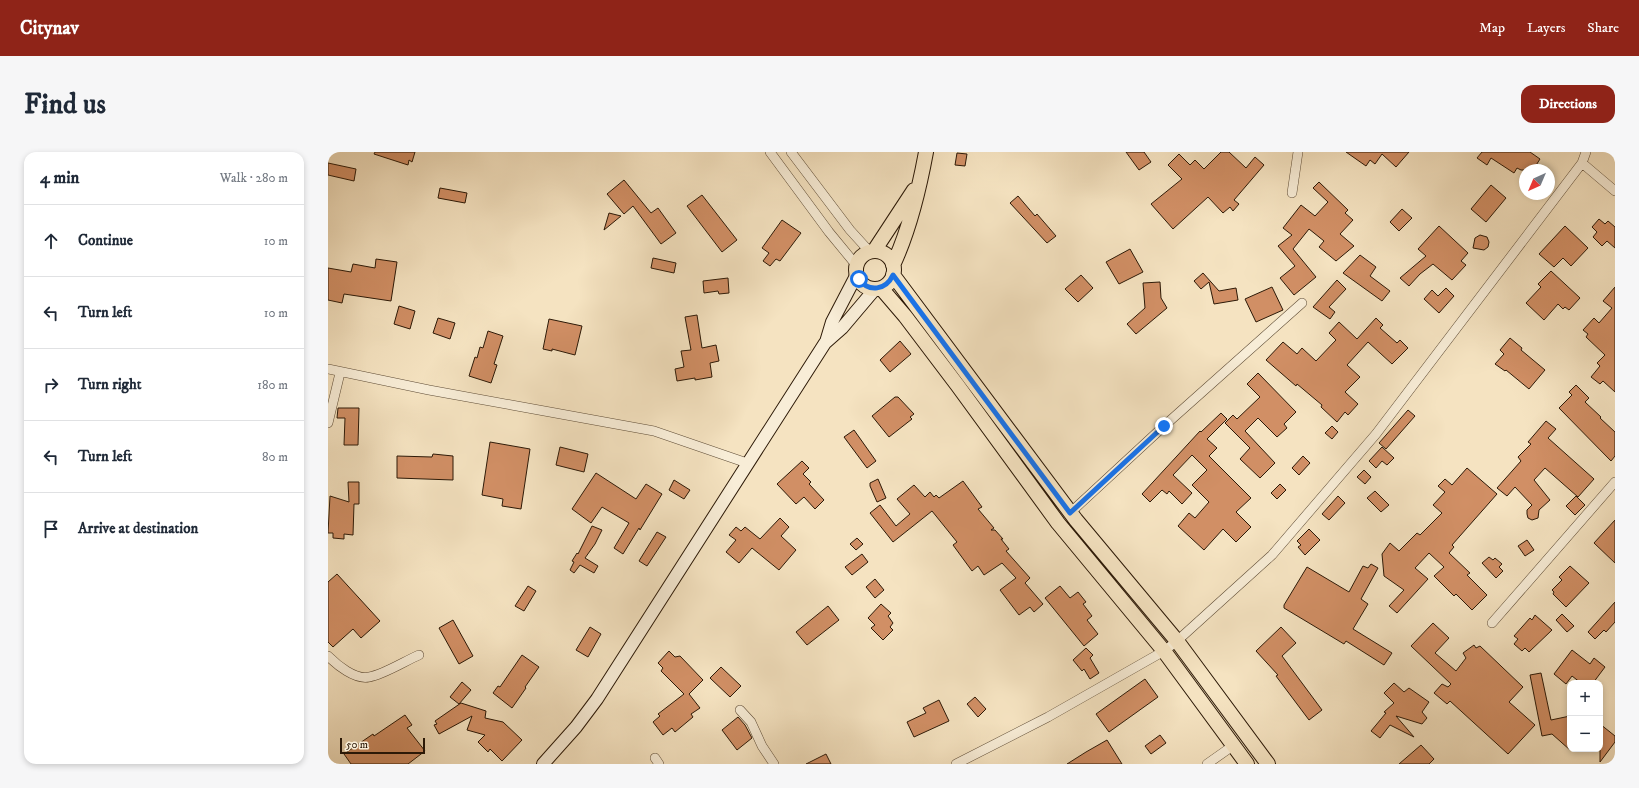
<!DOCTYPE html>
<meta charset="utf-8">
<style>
body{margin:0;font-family:"IM FELL DW Pica",serif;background:#f6f6f7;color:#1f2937}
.controls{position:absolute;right:12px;bottom:12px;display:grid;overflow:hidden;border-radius:8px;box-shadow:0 2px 6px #0003}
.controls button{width:36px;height:36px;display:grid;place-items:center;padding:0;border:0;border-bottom:1px solid #e0e1e3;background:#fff;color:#1f2937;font:20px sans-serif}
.compass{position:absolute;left:1191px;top:12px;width:36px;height:36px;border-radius:50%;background:#fff;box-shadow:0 2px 6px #0003;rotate:224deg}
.scale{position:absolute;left:12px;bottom:10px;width:85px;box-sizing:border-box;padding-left:4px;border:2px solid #2c1907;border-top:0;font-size:11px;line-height:14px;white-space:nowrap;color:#2c1907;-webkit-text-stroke:3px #f8edd7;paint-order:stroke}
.stop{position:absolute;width:12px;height:12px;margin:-9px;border:3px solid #1a73e8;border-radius:50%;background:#fff}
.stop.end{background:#1a73e8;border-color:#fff;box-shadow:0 1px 4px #0008}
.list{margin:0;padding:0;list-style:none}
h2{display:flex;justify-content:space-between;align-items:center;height:52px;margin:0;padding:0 16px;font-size:17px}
h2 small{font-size:13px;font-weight:400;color:#747a83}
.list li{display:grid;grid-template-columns:26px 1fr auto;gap:12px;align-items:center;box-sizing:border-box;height:72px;padding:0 16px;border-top:1px solid #e0e1e3}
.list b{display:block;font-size:15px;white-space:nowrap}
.list em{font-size:13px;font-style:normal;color:#747a83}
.icon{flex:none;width:22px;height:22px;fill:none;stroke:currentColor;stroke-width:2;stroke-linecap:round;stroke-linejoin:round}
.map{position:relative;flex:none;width:1287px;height:612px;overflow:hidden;border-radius:12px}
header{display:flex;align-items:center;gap:24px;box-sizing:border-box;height:56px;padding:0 20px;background:#8f2418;color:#fff}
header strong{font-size:19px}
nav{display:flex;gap:22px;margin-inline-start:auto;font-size:14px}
.intro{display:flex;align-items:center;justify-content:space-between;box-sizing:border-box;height:96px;padding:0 24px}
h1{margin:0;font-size:28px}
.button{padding:10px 18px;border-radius:12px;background:#8f2418;color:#fff;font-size:14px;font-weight:700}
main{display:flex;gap:24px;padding:0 24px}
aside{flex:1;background:#fff;border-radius:12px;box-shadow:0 2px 6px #0003}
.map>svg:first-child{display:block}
</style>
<header>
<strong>Citynav</strong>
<nav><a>Map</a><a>Layers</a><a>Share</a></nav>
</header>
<div class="intro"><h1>Find us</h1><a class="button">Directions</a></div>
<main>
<aside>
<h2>4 min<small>Walk · 280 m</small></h2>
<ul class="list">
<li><svg class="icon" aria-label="ahead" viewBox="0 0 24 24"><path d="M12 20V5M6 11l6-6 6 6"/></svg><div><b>Continue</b></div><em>10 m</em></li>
<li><svg class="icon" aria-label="left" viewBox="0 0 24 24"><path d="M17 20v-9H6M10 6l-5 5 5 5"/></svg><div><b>Turn left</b></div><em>10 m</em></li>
<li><svg class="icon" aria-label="right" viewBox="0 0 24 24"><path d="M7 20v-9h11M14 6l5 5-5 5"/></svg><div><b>Turn right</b></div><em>180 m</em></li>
<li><svg class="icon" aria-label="left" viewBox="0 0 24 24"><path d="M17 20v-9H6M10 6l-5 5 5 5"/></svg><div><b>Turn left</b></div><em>80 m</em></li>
<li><svg class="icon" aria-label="arrive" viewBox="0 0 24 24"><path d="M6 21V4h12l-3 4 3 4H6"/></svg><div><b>Arrive at destination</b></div></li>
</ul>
</aside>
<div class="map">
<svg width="1287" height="612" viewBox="0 0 1287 612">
<rect width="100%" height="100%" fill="#f5e3c1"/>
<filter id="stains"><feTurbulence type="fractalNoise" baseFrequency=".005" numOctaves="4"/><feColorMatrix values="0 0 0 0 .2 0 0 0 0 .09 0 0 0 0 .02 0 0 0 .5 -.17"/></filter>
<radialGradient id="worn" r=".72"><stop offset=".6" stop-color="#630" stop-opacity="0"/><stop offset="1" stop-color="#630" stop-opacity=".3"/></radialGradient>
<path fill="#d18f65" stroke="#2c1907" d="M47 0H87L84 10 81 8 80 13 46 2Z
M798 0H816L823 10 811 18Z
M893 0H901L918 16 927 5 936 13 906 48 911 52 905 59 902 55 895 61 880 45 845 77 823 52 854 27 840 13 851 2 862 13 867 8 876 17Z
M1018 0H1081L1068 15 1054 2 1047 12 1042 8 1038 14Z
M1154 0H1202L1212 7 1205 18H1193L1189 16 1186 21 1163 6 1159 13 1149 6Z
M629 1 639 2 637 14 627 13Z
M0 11 28 17 26 29 0 23Z
M296 28 323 61 330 56 348 81 333 92 305 54 296 62 279 42Z
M991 30 1020 58 1017 61 1025 68 1012 82 1026 94 1008 109 991 95 996 89 981 77 965 97 988 125 966 143 952 126 967 114 950 94 964 83 955 76 973 53 987 64 1000 50 985 36Z
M1163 33 1178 46 1158 70 1143 57Z
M112 36 139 41 137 51 110 46Z
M374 43 409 88 394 100 359 54Z
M690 44 707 64 709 62 728 84 719 91 682 51Z
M1074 57 1084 66 1071 79 1062 70Z
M281 61 293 64 276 78Z
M1271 67 1277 72 1280 69 1287 75V96L1279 89 1274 94 1265 85 1269 80 1264 75Z
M454 68 473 81 452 109 448 107 442 114 435 109 441 101 434 96Z
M1111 74 1140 101 1133 109 1138 113 1124 128 1105 112 1092 122 1081 134 1072 126 1098 104 1090 97Z
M1237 74 1260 96 1243 114 1235 106 1226 115 1211 102Z
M1152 83 1159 85 1161 90 1160 95 1156 98 1145 96 1147 86Z
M802 97 815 120 791 132 778 110Z
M1032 103 1048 115 1042 124 1062 139 1054 149 1015 121Z
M325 106 348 111 346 121 323 116Z
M48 107 69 110 63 149 16 142 14 151 0 148V116L23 120 25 112 47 116Z
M1223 119 1252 146 1241 158 1237 155 1235 157 1230 152 1216 168 1198 151 1213 135 1210 132Z
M875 121 891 139 908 136 910 148 886 152 881 130 873 137 866 129Z
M753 123 765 136 750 150 737 137Z
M400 126 401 141 391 142 390 139 376 141 375 129Z
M1009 128 1018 137 1001 155 1007 160 1002 167 985 155Z
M832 130 833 146 839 156 808 182 799 172 817 156 815 131Z
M944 135 955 158 928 170 917 147Z
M1287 135V240L1275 229 1272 232 1263 225 1272 214 1269 211 1277 203 1258 185 1260 182 1255 178 1266 166 1271 171 1284 156 1275 149Z
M1118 136 1126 144 1111 161 1096 147 1104 138 1110 144Z
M71 154 87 159 82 177 66 172Z
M369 163 374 196 388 193 391 209 382 211 384 225 367 228V226L349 229 347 217 356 215 353 199 363 198 357 165Z
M110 166 127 171 122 187 105 181Z
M1048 166 1055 173 1052 176 1069 191 1072 188 1080 196 1064 212 1040 190 1019 213 1032 225 1017 240 1030 252 1020 263 1017 260 1009 270 993 255 994 253 969 232 968 234 938 208 955 190 969 202 974 196 988 209 1008 188 1001 181 1011 170 1029 187Z
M221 167 254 174 247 203 224 197V199L215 197Z
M160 179 175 184 166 212 169 213 163 231 141 224 147 205 149 206 152 195 155 196Z
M1182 186 1194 196 1193 198 1217 218 1201 237 1178 218 1177 219 1167 212 1176 202 1172 198Z
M572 189 583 202 562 220 552 208Z
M930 221 968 260 956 272 959 276 949 285 930 266 917 279 947 311 932 326 912 307 922 296 897 271 905 263 909 267 932 245 919 232Z
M1248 233 1261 246 1257 250 1273 265 1272 266 1287 280V304L1283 309 1231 256 1244 243 1241 240Z
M567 245H570L586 262 582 265 584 267 561 285 544 264Z
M10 256H31L30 293H16L17 266H9Z
M1080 258 1087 264 1058 297 1051 291Z
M893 261 899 267 879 287 889 296 881 304 923 346 908 360 923 375 908 390 895 377 876 398 850 374 861 361 867 366 881 350 864 333 879 318 864 303 845 323 864 341 854 352 841 339 839 342 834 338 822 350 814 342 872 279 873 280Z
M1218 269 1228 277 1220 286 1266 327 1250 345 1217 316 1206 328 1222 348 1211 358 1210 366 1204 368 1200 366 1199 362V358L1204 353 1187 335 1179 344 1169 336 1193 309 1190 305 1203 292 1200 290Z
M1004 274 1010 280 1004 287 997 281Z
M526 278 548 309 539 316 516 285Z
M162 290 202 297 193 357 174 354 175 347 154 343Z
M232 295 260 302 256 320 228 313Z
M1054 295 1066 306 1059 313 1054 309 1048 316 1041 309Z
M105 302 125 304V328L69 326V304L104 305Z
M975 304 982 311 971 323 964 316Z
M474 309 481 316 475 322 483 330 481 332 496 348 487 357 476 345 468 352 449 332Z
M1139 316 1169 342 1124 393 1126 395 1121 401 1142 421 1139 423 1159 443 1144 458 1128 442 1126 444 1106 424 1116 415 1101 401 1087 416 1100 427 1069 461 1061 454 1076 438 1056 424 1054 402 1062 391 1071 399 1089 381 1092 383 1114 361 1105 353 1117 340 1110 334 1117 327 1124 333Z
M1036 318 1043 325 1037 332 1029 325Z
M268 321 308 347 318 332 334 342 312 378 311 376 295 402 286 396 301 371 274 355 263 371 244 357Z
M550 327 558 346 549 350 542 334V331Z
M346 328 362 338 356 347 341 338Z
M635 329 654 355 650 357 666 376 663 378H667L675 387H673L681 397 678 399 702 426 697 431 715 452 706 460 702 455 691 463 672 438 688 426 674 411 656 423 650 414 644 419 625 393 629 390 604 359 565 390 542 361 552 353 568 374 582 362 569 347 586 333 597 345 602 340 606 345 608 343 611 346Z
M20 330H31V352H26L25 383 16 382V387L5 386V381H0L2 344 21 350Z
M952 332 958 338 949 347 943 341Z
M1047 339 1061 353 1053 360 1039 346Z
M1010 344 1017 351 1001 368 994 362Z
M1248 344 1257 353 1247 363 1238 354Z
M452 366 461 375 453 384 468 398 451 418 424 396 411 411 398 400 408 388 401 383 408 375 413 379 417 375 432 387Z
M1287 368V411L1266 391Z
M264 374 274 378 267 392 257 406 270 414 266 421 252 413 246 421 242 418 246 410 244 409 249 401 250 402Z
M981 377 992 388 977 403 970 395 973 393 969 389Z
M329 380 338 385 319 414 311 409Z
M529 386 535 392 528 398 522 392Z
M1199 388 1206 398 1197 404 1190 394Z
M534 402 540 410 524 423 517 415Z
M1161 405 1165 408 1167 406 1174 412 1171 415 1175 419 1168 426 1154 411Z
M1043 412 1050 416 1033 447 1040 452 1025 477 1064 501 1056 513 1018 489 1016 492 956 456V453L979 415 1021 440 1035 414 1040 416Z
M1242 414 1261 431 1238 455 1225 442 1226 440 1224 438 1234 428 1231 425Z
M9 422 52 469 33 486 25 477 5 495 0 490V430Z
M547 427 556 438 547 446 538 435Z
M200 434 208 439 196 459 187 454Z
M732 434 742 446 750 440 758 450 755 452 764 464 759 468 770 482 756 494 717 446Z
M1287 450V470L1278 480 1276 478 1267 487 1260 480Z
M553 452 563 461 560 464 565 471 562 475 565 478 555 488 543 476 547 473 540 466Z
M500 454 511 468 479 493 468 480Z
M1234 462 1246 474 1239 480 1228 468Z
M1207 463 1224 478 1201 500 1197 496 1194 499 1186 492 1190 487 1186 484 1202 466 1204 468Z
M125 468 145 504 131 512 111 476Z
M1105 471 1121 486 1107 501 1128 519 1138 506 1135 501 1146 493 1148 496 1152 494 1195 535 1181 550 1207 573 1180 602 1122 549 1119 552 1106 541 1114 532 1120 535 1123 532 1083 494Z
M262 475 273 482 260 505 248 498Z
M953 475 968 491 954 504 994 558 981 568 948 524 950 523 928 499Z
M758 496 765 503 762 506 771 521 762 527 756 517 754 519 745 508Z
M1244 498 1262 512 1266 506 1277 515 1265 531H1253L1244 524 1238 532 1226 522Z
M341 499 347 505 352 504 375 528 361 542 372 556 363 562 365 565 347 580 344 576 335 583 325 570 332 564 330 562 356 542 333 519 335 516 330 511Z
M194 503 211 515 197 535 198 536 184 556 165 541 170 534 172 535Z
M393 515 413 534 402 545 382 526Z
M1213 521 1223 568 1242 564V598L1224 582 1214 584 1202 523Z
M817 527 830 545 781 580 768 562Z
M134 530 143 538 131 552 122 545Z
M1066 531 1076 540 1081 536 1101 550 1094 560 1099 566 1094 572 1068 564 1086 585 1062 573 1052 586 1043 579 1058 561 1056 560 1066 551 1056 541Z
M647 545 658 557 650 565 639 552Z
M611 548 621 569 586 585 579 570 598 561 595 556Z
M133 551 158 559 157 566 175 570 194 588 174 609 162 597 160 600 150 590 157 583 139 578 144 564 111 582 106 573 109 572 107 569Z
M77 563 84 573 79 576 97 599 80 612H23L16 602 45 582 46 584Z
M410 565 417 573 424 586 409 598 394 578Z
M1272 572 1287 584V590L1272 610Z
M832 583 838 591 823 602 817 594Z
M779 588 794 612H739L758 600Z
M1093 593 1106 607 1101 612H1071Z
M498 602 503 612H478Z"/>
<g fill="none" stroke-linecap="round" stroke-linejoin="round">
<defs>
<path id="minor" d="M442 0 501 80 529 114
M463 0 522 78 542 100
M1254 11 1287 39
M964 41 970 0
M0 217 101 238 326 279 419 311
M0 271 12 221
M742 361 836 274 974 151
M1164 471 1287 330
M0 504C9 513 27 528 41 525 55 523 77 509 91 503
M412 558 423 570 434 594 446 612
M327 606 331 612
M628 612 720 565 836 499 849 489 944 403 1048 282 1254 11 1258 0
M879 612 906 593"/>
<path id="secondary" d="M498 190 504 170 529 122
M215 612 248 575 269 547 497 191 514 176 547 137"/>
<path id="primary" d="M546 99 586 38
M528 118a19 19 0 1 1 38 0a19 19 0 1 1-38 0Z
M565 113C582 77 591 38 598 0
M565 123 748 368 849 489 940 612
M553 136 577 164 630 234 730 371 836 499 919 612"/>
</defs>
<use href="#minor" stroke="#5e4c36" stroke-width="10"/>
<use href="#secondary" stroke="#2c1907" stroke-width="14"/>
<use href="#primary" stroke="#2c1907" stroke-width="16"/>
<use href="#minor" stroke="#f8edd7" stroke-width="9"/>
<use href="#secondary" stroke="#f8edd7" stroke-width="12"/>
<use href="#primary" stroke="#f5e3c1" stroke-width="14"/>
</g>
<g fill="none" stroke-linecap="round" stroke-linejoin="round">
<path stroke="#1a73e8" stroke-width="5" d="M531 127C541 141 558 138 565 123L742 361 836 274"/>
</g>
<rect width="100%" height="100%" filter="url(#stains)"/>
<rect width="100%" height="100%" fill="url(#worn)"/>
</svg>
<div class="controls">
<button>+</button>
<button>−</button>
</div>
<svg class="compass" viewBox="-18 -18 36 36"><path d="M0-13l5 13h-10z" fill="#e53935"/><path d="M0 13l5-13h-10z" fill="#747a83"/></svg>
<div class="scale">50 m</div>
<div class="stop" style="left:531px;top:127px"></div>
<div class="stop end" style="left:836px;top:274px"></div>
</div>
</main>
